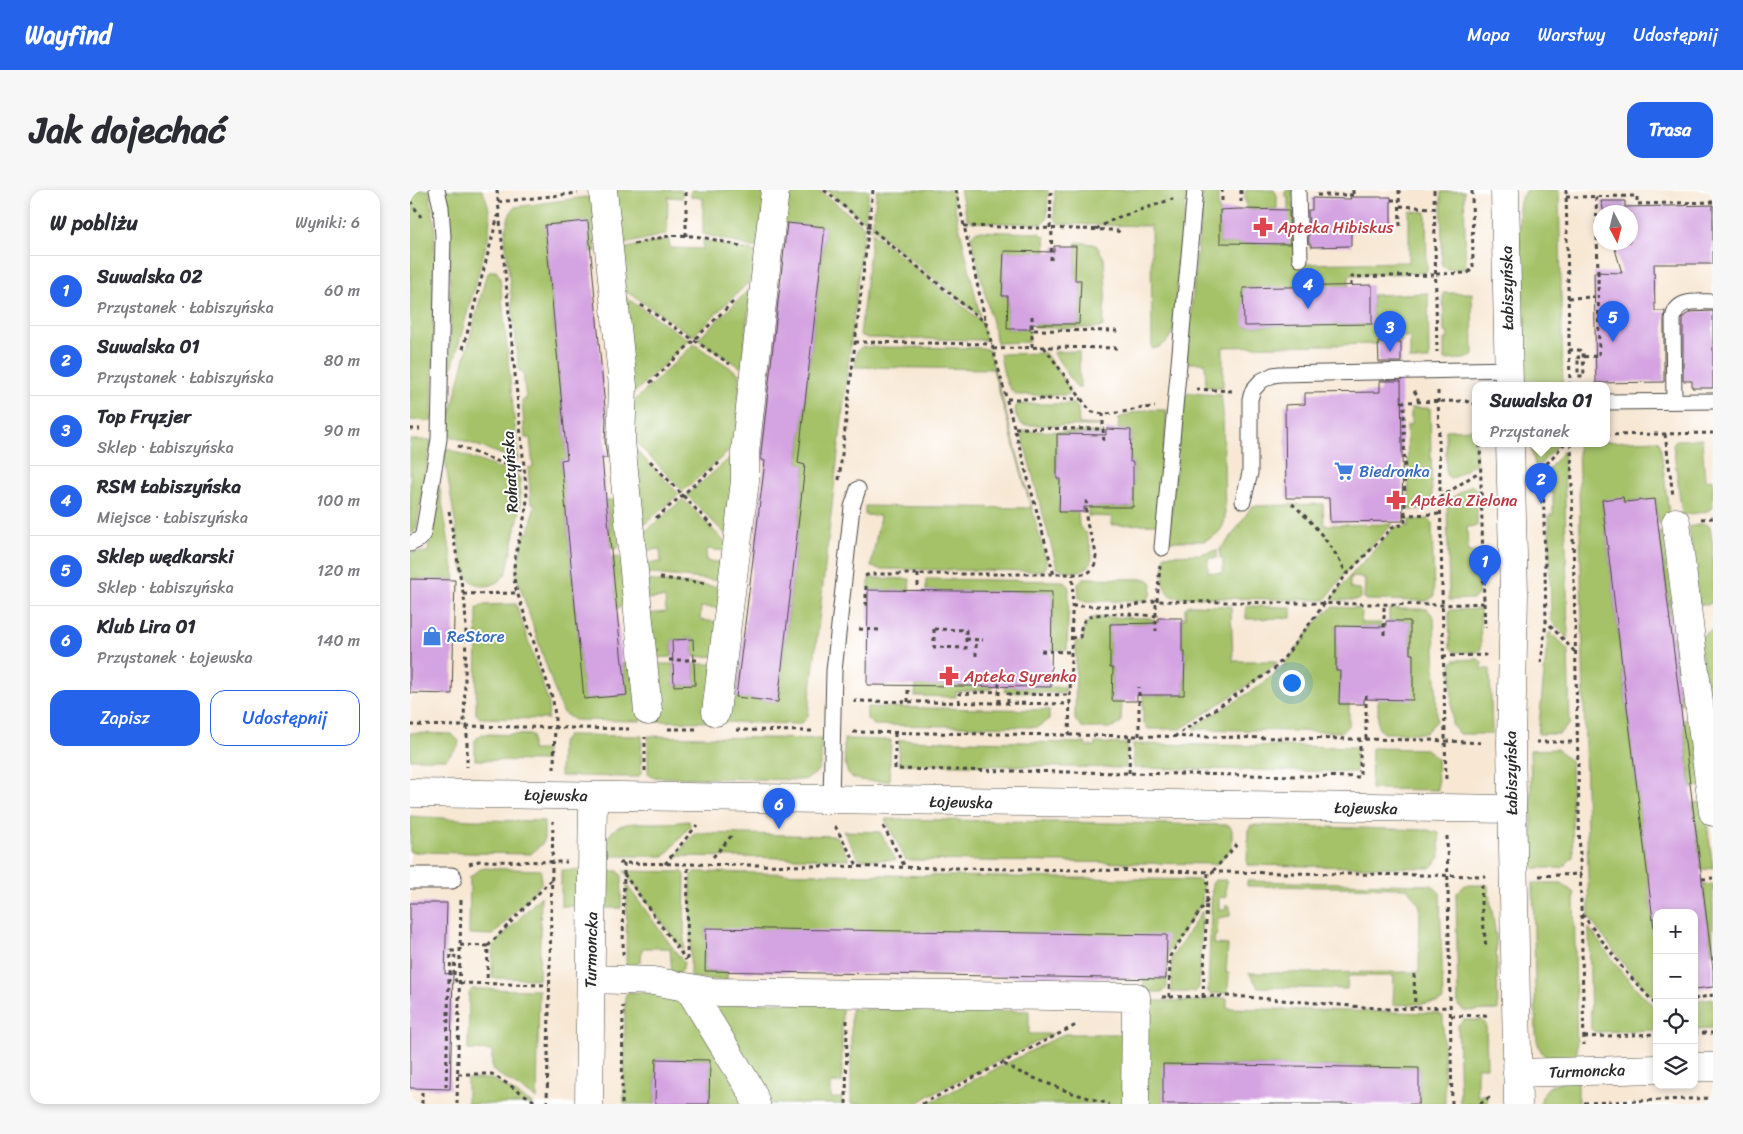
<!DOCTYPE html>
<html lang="pl">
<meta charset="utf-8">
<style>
body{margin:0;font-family:Sriracha,sans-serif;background:#f7f7f7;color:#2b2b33}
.controls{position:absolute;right:15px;bottom:15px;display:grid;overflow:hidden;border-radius:10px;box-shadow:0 2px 8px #0003}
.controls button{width:45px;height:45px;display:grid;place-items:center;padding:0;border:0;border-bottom:1px solid #e1e1e2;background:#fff;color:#2b2b33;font:25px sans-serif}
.compass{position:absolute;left:1183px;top:15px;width:45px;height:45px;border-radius:50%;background:#fff;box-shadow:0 2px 8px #0003;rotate:173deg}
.you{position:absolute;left:881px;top:492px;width:18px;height:18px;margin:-12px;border:4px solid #fff;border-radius:50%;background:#1a73e8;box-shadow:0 0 0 8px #1a73e833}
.badge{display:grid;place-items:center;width:32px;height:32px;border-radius:50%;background:#2563eb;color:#fff;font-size:16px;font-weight:700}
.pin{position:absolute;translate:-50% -41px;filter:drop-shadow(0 1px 2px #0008)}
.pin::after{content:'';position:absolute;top:26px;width:18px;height:15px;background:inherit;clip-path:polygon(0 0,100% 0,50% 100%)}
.popup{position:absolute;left:1062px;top:192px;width:138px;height:65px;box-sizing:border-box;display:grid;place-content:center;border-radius:10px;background:#fff;filter:drop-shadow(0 1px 4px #0005);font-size:16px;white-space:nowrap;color:#7c7c81}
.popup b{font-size:19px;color:#2b2b33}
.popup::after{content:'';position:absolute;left:50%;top:100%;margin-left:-10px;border:10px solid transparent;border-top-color:#fff}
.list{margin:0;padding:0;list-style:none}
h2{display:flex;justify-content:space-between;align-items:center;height:65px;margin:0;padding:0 20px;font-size:21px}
h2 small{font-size:16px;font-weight:400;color:#7c7c81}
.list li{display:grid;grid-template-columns:32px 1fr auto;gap:15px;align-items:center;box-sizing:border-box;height:70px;padding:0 20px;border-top:1px solid #e1e1e2}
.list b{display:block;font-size:19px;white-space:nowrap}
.list p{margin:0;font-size:16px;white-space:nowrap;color:#7c7c81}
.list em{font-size:16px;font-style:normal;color:#7c7c81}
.actions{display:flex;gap:10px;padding:15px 20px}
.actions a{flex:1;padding:11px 0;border:1px solid #2563eb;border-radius:15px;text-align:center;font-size:18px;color:#2563eb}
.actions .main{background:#2563eb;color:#fff}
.icon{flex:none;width:28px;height:28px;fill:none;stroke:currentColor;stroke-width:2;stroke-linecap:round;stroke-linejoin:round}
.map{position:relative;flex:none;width:1303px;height:914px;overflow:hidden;border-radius:15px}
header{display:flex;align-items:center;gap:30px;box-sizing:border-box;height:70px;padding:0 25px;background:#2563eb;color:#fff}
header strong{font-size:24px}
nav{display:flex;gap:28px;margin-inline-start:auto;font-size:18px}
.intro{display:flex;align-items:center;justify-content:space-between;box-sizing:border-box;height:120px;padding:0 30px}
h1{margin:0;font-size:35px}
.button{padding:12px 22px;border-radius:15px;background:#2563eb;color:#fff;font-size:18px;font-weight:700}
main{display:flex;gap:30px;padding:0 30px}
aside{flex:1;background:#fff;border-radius:15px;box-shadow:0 2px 8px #0003}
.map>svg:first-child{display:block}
</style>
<header>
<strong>Wayfind</strong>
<nav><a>Mapa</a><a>Warstwy</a><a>Udostępnij</a></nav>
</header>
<div class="intro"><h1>Jak dojechać</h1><a class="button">Trasa</a></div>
<main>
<aside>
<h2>W pobliżu<small>Wyniki: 6</small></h2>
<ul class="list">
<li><span class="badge">1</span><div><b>Suwalska 02</b><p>Przystanek · Łabiszyńska</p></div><em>60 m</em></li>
<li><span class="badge">2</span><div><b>Suwalska 01</b><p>Przystanek · Łabiszyńska</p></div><em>80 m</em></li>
<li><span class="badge">3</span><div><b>Top Fryzjer</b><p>Sklep · Łabiszyńska</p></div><em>90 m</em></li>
<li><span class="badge">4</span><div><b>RSM Łabiszyńska</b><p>Miejsce · Łabiszyńska</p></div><em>100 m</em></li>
<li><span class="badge">5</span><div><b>Sklep wędkarski</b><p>Sklep · Łabiszyńska</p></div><em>120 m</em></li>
<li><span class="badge">6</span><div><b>Klub Lira 01</b><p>Przystanek · Łojewska</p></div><em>140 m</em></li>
</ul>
<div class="actions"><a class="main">Zapisz</a><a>Udostępnij</a></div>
</aside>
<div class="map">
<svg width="1303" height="914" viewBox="0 0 1303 914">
<rect width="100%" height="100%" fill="#fff"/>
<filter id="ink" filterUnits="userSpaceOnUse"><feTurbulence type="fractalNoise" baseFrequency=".02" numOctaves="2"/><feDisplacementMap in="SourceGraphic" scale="10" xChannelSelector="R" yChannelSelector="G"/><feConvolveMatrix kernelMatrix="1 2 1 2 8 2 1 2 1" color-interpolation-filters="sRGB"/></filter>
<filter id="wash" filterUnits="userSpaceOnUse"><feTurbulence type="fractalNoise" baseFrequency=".0096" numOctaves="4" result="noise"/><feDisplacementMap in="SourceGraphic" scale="20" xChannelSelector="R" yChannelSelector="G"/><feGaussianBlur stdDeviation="1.12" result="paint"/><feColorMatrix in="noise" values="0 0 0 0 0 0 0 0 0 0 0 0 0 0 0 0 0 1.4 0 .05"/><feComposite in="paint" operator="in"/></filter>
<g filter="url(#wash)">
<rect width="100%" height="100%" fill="#f7e7d3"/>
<path fill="#a5c269" stroke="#68764a" d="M0 0H19L25 37 22 231 0 230Z
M35 0H72C81 17 81 30 78 48L40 186V31Z
M201 0H272V8L258 7 257 44 207 56Z
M281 0H358L346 58 293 44V8L281 7Z
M373 0H409L454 36 398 526 394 531 389 534 313 532 319 479 326 475H330L326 507 368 512 395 275 388 273 415 37 373 33Z
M416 0H459L455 31Z
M467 0H541L570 126 462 38Z
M550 0H638L637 28 632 34 563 32 557 29Z
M645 0H775L777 2 763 139C760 150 754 157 742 159L741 36 649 34 644 28Z
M795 0H808V20H810V53L878 54V7H875V2L877 0H883L885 74 999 72V21L1016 22 1017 80 1015 83 939 85V96L833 98 835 136 962 134V105L1018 103 1019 170H1000V147H991V152L969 154 813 157V197H796L795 173H776L793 3Z
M836 0H864L867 5V19H836V11L834 10Z
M1116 0H1149L1153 195H1114L1112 190 1109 17 1111 8Z
M1054 1 1056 79H1036L1032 75 1031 2Z
M176 7 183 9 186 61 181 62 177 31 135 35 157 269 151 270 174 509 216 505 213 473 226 475 231 531 164 530 152 522 107 388V377L115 342 119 343 125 314 121 313 118 278 123 277 120 248H115L112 210H116L113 181H109L95 46C96 36 98 24 105 17Z
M567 41 629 43 635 47 636 62 594 61 592 106H598L597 139H620L619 152 587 153 561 46Z
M462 42 571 131 576 150 457 148 450 145Z
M259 49 260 58 293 59V50L346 62 342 89 283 146 211 98 207 60Z
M666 52 683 54 687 56 694 68 696 101 693 136 689 138H625V134H669L671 91 665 90Z
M80 81H86L90 87 108 268 107 270 38 245 36 241 76 86Z
M341 98 332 178 288 149Z
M1033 103H1062L1063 166 1054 169 1034 170V149H1038L1037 142H1034Z
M212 105 279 150 221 206Z
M284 154 330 184 327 254 273 301 218 244 216 219Z
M452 157 573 158 579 160 637 374 635 379 629 381 470 379 461 377 470 326 455 325V316L621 318 583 179 445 177 447 161Z
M669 161 670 198H667L643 162Z
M635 163 660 199V203L657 205H608C594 199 593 178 590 164Z
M778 203 811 205 813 221 815 329C813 341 805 347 793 351H758L774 207Z
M609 214H664L668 218 669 234 690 235 689 236 613 235C607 232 604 222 606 216Z
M1001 218H1020L1022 311 1014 319 999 320 997 235H1001Z
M736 220H757L748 334 702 335V327L678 326V317H723V272H720L721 240H708L709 228 722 223Z
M1066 239V273L1042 289 1036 285V240Z
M613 241 691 242 692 245 647 244V288L650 289 649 321 668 322 669 336 676 343 681 358 682 368 679 376C670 383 656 384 647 377L611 242Z
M1292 249 1295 290 1303 289V318L1295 322 1272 325 1263 254 1266 250Z
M0 250H21L6 340 0 344Z
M1247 250 1250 253 1260 331 1248 333 1245 309 1214 312 1213 308 1192 310 1247 763V811L1219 781 1179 728 1168 255 1170 253Z
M1120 253H1149L1131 274 1125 275Z
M220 254 269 304 228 340Z
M35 258 107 285 110 289V319L97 381C86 401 63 401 53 380L35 270Z
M1154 260 1158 449 1141 430 1139 325H1143V302H1138V280Z
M328 261 318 347 277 305Z
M29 294 45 390 0 389V363L18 362Z
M1061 295 1067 299V336L1057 337 1058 362H1068V405L1063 409 1039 410 1037 311Z
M273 309 317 354V361L297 359 296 371 315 373 313 391 233 383 232 374 251 372 250 359 230 361 229 347Z
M196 310H202L210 313 214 352 207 358 201 359Z
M913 314 914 335 983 334 936 382 915 410 764 407C748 400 754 379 755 365L789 364 807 360V368H798V382L813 383V368H810V359L821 347 842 316Z
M1018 329 1022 333 1024 406 1017 411 957 410 954 408 955 388 940 387V398L949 399 951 401V408L949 410H923L922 408 941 385 985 337H994L999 336V330Z
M1292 334H1297L1300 337 1303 356V412L1297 415 1289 414 1279 337Z
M1261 340 1272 430 1261 432 1249 342Z
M208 367 216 371 220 410 212 417 206 418 202 368Z
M459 388 500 389 499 401 459 400Z
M673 388 737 389 742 393 741 405 736 410 730 411H673L669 408 668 394Z
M516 389 653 391 657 394 659 399 657 460 631 459 642 433V402L516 401Z
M233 390 313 397 310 418 291 417 290 430 309 432 305 466 284 467 283 449 262 450V467L241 468 237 424 256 422 255 408 235 409Z
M106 414 139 514 138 529 70 528 66 524 67 418 71 415Z
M779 415 821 416 823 471H867L868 472 847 489 771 539H738L733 532V505H774L775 461H772V428H775V418Z
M836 416 881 417V428L836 429Z
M923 417 948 418 952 423 951 433H971V437L926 436V481H930L929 514H939V535L932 542 784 539 785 536C812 519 848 500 871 478 890 459 900 433 923 417Z
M979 419H1017L1024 427 1027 531 1015 543H973L968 537V509L1000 464V431H979Z
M1070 419 1071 459 1068 462H1044L1040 458 1039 420Z
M686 427 741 428 744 431V433L700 434V478H703L702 511H712L711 532 703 538H673L665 530 666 452 673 450C673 438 674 432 686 427Z
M1303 439V524L1288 448Z
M1140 442 1158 460 1160 534 1149 544H1128L1138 445Z
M1274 445 1282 513 1271 514 1262 447Z
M1068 469 1072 472V479H1080L1082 544H1049L1042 535 1041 474 1044 470Z
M242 474H263L264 496 285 495 284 474H303L298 532 247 531Z
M583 491 582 499 546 502V507L505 506 506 495Z
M595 491 605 497H656L655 503 595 502Z
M457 517 639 520V529L628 537 464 535 457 529Z
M1284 528 1292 596 1281 598 1273 530Z
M0 543 42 544 49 551 48 557 36 569H0Z
M72 544 122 545V560H136L135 571 65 570V550Z
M158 545 232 546 231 583 228 587 150 586 151 554Z
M238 546 411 549C411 569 415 584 392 590L241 587 238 583Z
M434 549 481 550 479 591C438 591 434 593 434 549Z
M489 550 675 553 676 556H685V553L717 554 716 578 489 574Z
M723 554 946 557V582L723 578Z
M962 558 1016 559 1027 568 1028 600 961 599Z
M1147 559 1161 571 1163 667 1152 678H1123L1120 560Z
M1294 612 1303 678 1291 680 1283 613Z
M0 626 62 630 134 631V652L121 664 0 662Z
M475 629 819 635 822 640V658L807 674 496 670Z
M279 631 280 636 255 666H193C198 629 218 633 248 633 258 633 269 632 279 631Z
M841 635 1017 640 1029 643 1030 668 1020 678 837 675 838 640Z
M433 641 470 642 486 670 449 669Z
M285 643 426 646 439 669 266 666Z
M72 678 131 680V694L83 745 59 744 60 687Z
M151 680H170L169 714 167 716H151Z
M193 681H208L212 686 211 718H195Z
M214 681 273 682 275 685 274 758H271Z
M284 682 788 690 793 694 792 714 757 764V797L753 802H736L734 798V788L296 738 295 781 317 782V791L280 787 281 685Z
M805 690H816V708L809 707V720H815L816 715 820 716V726L808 728 807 745H805L804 754 818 755 816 783H819L818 803 801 804 798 802 802 694Z
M837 691 1022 695 1030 703 1033 810 1027 813 983 815 984 786H938L937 799 848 797 839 783 1009 782 1010 716 997 698 837 696Z
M1123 693H1152L1164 703 1167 871C1142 870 1130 873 1126 844Z
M1303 694V763H1301L1293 695Z
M217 695 274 773 272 781 262 784 260 758H232L231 772 227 773 226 780 216 778Z
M1055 695H1078L1086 746 1088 820 1054 821 1048 816 1046 704Z
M131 706 129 789 82 788 83 756Z
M792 721 789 798 785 802H761L762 767Z
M1179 738 1214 785 1247 820V840L1184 842 1181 839Z
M62 799 129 800 127 909 82 880V861L58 860 59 804Z
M218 802 259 803 284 823 339 914H299L300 870 246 869 245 914H214L215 807Z
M798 808H817V818L1027 823 1033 826 1035 914H1009V878L754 874 753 914H731L738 811H798Z
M1303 808V838L1284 839V811Z
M432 811V893H421V908H432V914H359L302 814Z
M441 819 619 821V844H643L520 905 506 914H441Z
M1053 830H1072L1076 834 1077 877H1067V905H1077V914H1050L1048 835Z
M654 844H715L719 914H517Z
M57 889H82L123 914H57Z
M1168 890V914H1130C1135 891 1148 893 1168 890Z"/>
<g id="blocks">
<path fill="#d4a3e1" d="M940 7H981V39H941V56L901 57V54H899L898 20H902V8L941 9Z
M1191 11H1215V17L1303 15V74H1244L1245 121H1255L1254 130V192L1186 193 1184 82 1212 83 1203 52H1220V22H1194Z
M829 19 879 20 880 54 810 53V20Z
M178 31 196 229 195 251 197 268H192L212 473H213L217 505 174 509 151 270 157 269 135 35Z
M377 33 415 37 388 273 395 275 368 512 326 507 355 271 351 270V263Z
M644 56H666L665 90H671L669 134H620V139H597L598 106H592L594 61 644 62Z
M962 95V134L834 136 833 98Z
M1303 121V198H1282V191H1273V127L1280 122Z
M968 152H991V172H969Z
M970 191H991L993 331 920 332 919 308H876L875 215 895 214V203L970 202Z
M696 239 721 240 720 272H723V317H674V322H649L650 289H647V244L696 245Z
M1213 307 1214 312 1245 309 1303 780V797L1284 799V723H1247V763L1192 310Z
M0 389 45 390 42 504 0 503Z
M458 400 642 402 641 497 457 495Z
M748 428H772V461H775L774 505H727V511H702L703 478H700V434L748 433Z
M976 431H1000V464H1003V510L954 509V514H929L930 481H926V436L976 437Z
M283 449 285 495 264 496 262 450Z
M0 713H37L35 784 43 783 40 899 0 898Z
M296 738 757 745 756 789 295 781Z
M246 869 300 870 299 914H245Z
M753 874 1009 878V914H753Z"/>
</g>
</g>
<g filter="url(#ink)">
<use href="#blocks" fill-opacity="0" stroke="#4a4744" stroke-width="1"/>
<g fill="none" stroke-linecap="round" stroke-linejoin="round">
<defs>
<path id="service" d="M888 0 890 69
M1264 211 1263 130C1265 108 1287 112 1303 112
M1196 212 1303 211
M833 311 840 283V209L843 200 851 191 863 185 870 184 1099 179
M0 354 10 349 13 344 29 249 33 46 31 17 27 0
M752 358 785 0
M421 610 424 481 442 317 448 299"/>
<path id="pedestrian" d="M0 688H41"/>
<path id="minor" d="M193 0 213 196 211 251 238 521
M1266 332 1303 622
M306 522 335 291V262L365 0
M0 603 1102 619
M181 789 243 791 303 802 726 807 725 914
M276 798 281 802 342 902 346 914
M1284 877H1303
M1107 883 1247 879
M179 914 183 606"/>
<path id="tertiary" d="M1095 0 1099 195
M1100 253 1104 403 1101 553 1108 914"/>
</defs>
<use href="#service" stroke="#4a4744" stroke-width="17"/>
<use href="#pedestrian" stroke="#4a4744" stroke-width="23"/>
<use href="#minor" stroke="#4a4744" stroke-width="29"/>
<use href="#tertiary" stroke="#4a4744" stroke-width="29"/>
<path stroke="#4a4744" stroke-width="3" stroke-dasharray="4 4" stroke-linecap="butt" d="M87 0 117 307C116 338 98 368 106 399L143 510 145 527 144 580
M414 0 576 133
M546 0 576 133 644 385
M943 0V7
M989 0 990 36
M1024 0 1027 162
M1156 0 1160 195
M907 5H943
M1156 7 1227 6V14L1303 12
M1186 7 1188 82
M981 10H989
M0 11 11 27
M812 11V0
M88 12 168 3
M831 12V0
M990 16 1024 18
M554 36 702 40 708 41 710 44
M640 38 641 0
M686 39 706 28 763 9
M276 46V0
M224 54C236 51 248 48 259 46 284 43 309 51 334 57
M641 70 642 38
M1026 84 1058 83 1063 78 1062 0
M941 96V87L1025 85
M1158 108 1185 107
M231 115 320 174
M622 126V140L709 141
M445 152 582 154
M622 157V140
M634 157 680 221C701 229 724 217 745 217
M53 159 88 25
M583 159 634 157 709 158
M1159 160H1169L1173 162 1174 186H1168V169
M240 193 325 110
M786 199 822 201
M1004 201 1008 206V212
M1028 201 1036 592
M597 209H671
M991 212 1055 211 1063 213 1066 215
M693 223V239
M605 238 693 239 694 253
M0 239H10
M1255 244 1263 306
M1196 245 1303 243
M1155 253 1133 278 1136 431 1165 462
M1161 253 1174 855
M48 256 115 282
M240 271 303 337
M429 290 463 0
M1030 308 1070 281
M882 314C898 326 930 365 936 384
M39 321 55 414 56 439 54 536
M993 325 1030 324
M246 328 309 273
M1291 329 1303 328
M508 384V401
M455 386 460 384H676C696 373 680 348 677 333 675 325 677 316 676 308
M250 388 296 393
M456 396V414H458
M53 404 107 403
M747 411 750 376
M1074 413 1075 438
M662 416H720L744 411 1032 415 1074 413 1070 253
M746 426V411
M449 439 470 440
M524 439 556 440V458L524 457Z
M974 445V415
M661 448 670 447C671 441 670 434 676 429 686 420 731 425 746 426V441
M556 449 573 450
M631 461 661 462
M566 466V449
M1033 466 1075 465V464
M259 470H287
M1131 473 1136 432
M589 493V513
M498 512V496
M445 513V511L660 514
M549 513V504L589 501
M598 513V504L660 505
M0 535 219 539
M57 536V577
M258 539H287
M326 540 402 541
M443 542 1017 550 1074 553
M485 543V579L950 587V550
M659 546 663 385
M729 546V497
M764 547 864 479 874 468 936 385 984 336 993 335 995 333 994 212
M956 549V501
M1126 552H1168
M235 581V547
M719 583 720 547
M425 636 448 677
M473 636 495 677
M1037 646 1042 914
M303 667 323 644
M209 673 1076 686
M59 674 69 671 157 672
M255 674 287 635
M803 681 829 652
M214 684 276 770
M1129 686 1171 684
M1292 689 1303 688
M1072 695 1071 713 1076 757
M1172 724 1215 781 1247 816
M50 755 78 756 77 793
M78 756 141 690
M213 765 214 673
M1302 769H1303
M277 770 278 674
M1004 784 1005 818
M752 807 824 806 977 819 1040 817
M759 807 760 766 797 711
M793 807 798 682
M1284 809 1303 805
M1041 826 1075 825 1079 828
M1284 843H1303
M1174 847 1247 844
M594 874 609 882 659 902 699 914
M48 884H82L129 914
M36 897 39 789 40 784 41 761H45L44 787 47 793 139 795
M1174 913 1303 908
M12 914V898
M47 914 51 710
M137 914 143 631
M212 914 213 816
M436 914 437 830
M512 914 668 834
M1070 914 1081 906"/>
<use href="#service" stroke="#fff" stroke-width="15"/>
<use href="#pedestrian" stroke="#fff" stroke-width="21"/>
<use href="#minor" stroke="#fff" stroke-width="28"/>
<use href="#tertiary" stroke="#fff" stroke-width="28"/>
<path stroke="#4a4744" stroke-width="3" stroke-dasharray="4 4" stroke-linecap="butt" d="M1168 169V167L1189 166 1188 82"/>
</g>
</g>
<defs>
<symbol id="pharmacy-bare" viewBox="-9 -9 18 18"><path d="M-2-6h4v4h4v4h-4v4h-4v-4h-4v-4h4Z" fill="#e0444e" stroke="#fff" stroke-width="2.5" paint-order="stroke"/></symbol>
<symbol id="supermarket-bare" viewBox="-9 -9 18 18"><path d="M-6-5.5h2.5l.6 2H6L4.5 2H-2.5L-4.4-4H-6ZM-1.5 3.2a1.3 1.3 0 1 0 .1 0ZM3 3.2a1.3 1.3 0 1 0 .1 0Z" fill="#3f7fe0" stroke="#fff" stroke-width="2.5" paint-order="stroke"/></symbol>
<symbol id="shop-bare" viewBox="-9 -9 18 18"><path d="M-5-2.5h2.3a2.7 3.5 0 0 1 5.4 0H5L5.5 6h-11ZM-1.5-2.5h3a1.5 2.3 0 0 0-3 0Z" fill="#3f7fe0" stroke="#fff" stroke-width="2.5" paint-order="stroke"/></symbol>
</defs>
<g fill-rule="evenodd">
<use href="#pharmacy-bare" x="839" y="23" width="28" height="28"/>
<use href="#supermarket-bare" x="920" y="267" width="28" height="28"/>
<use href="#pharmacy-bare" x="972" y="296" width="28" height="28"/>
<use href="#shop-bare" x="8" y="432" width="28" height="28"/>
<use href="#pharmacy-bare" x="525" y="472" width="28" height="28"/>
</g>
<g text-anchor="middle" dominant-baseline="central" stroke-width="4" stroke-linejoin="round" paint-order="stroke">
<g font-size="16" fill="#be3a42" stroke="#fff" text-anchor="start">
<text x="868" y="37">Apteka Hibiskus</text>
<text x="1001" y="310">Apteka Zielona</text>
<text x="554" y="486">Apteka Syrenka</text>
</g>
<g font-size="16" fill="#2b2b2b" stroke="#fff">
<text transform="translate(1097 98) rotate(-91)">Łabiszyńska</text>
<text transform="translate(100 282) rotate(-93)">Rohatyńska</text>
<text transform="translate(1101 583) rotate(-91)">Łabiszyńska</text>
<text transform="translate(146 605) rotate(1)">Łojewska</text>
<text transform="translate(551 612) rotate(1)">Łojewska</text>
<text transform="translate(956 618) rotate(1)">Łojewska</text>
<text transform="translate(181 760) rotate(-89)">Turmoncka</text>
<text transform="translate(1177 881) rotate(-2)">Turmoncka</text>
</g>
<g font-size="16" fill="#366cbe" stroke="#fff" text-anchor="start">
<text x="949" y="281">Biedronka</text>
<text x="37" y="446">ReStore</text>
</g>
</g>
</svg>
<div class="controls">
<button>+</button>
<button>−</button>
<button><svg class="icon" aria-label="locate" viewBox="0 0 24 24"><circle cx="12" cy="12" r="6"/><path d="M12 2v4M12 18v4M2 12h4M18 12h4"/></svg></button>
<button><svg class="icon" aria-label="layers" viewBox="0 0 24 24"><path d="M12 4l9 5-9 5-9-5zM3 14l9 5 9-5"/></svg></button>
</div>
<svg class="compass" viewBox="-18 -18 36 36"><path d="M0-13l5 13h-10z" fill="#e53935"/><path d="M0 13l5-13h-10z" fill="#7c7c81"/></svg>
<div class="you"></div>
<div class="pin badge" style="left:1075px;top:396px">1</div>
<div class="pin badge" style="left:1131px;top:314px">2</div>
<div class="popup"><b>Suwalska 01</b>Przystanek</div>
<div class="pin badge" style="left:980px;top:162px">3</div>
<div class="pin badge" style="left:898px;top:119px">4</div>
<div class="pin badge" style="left:1203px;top:152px">5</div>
<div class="pin badge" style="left:369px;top:639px">6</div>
</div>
</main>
